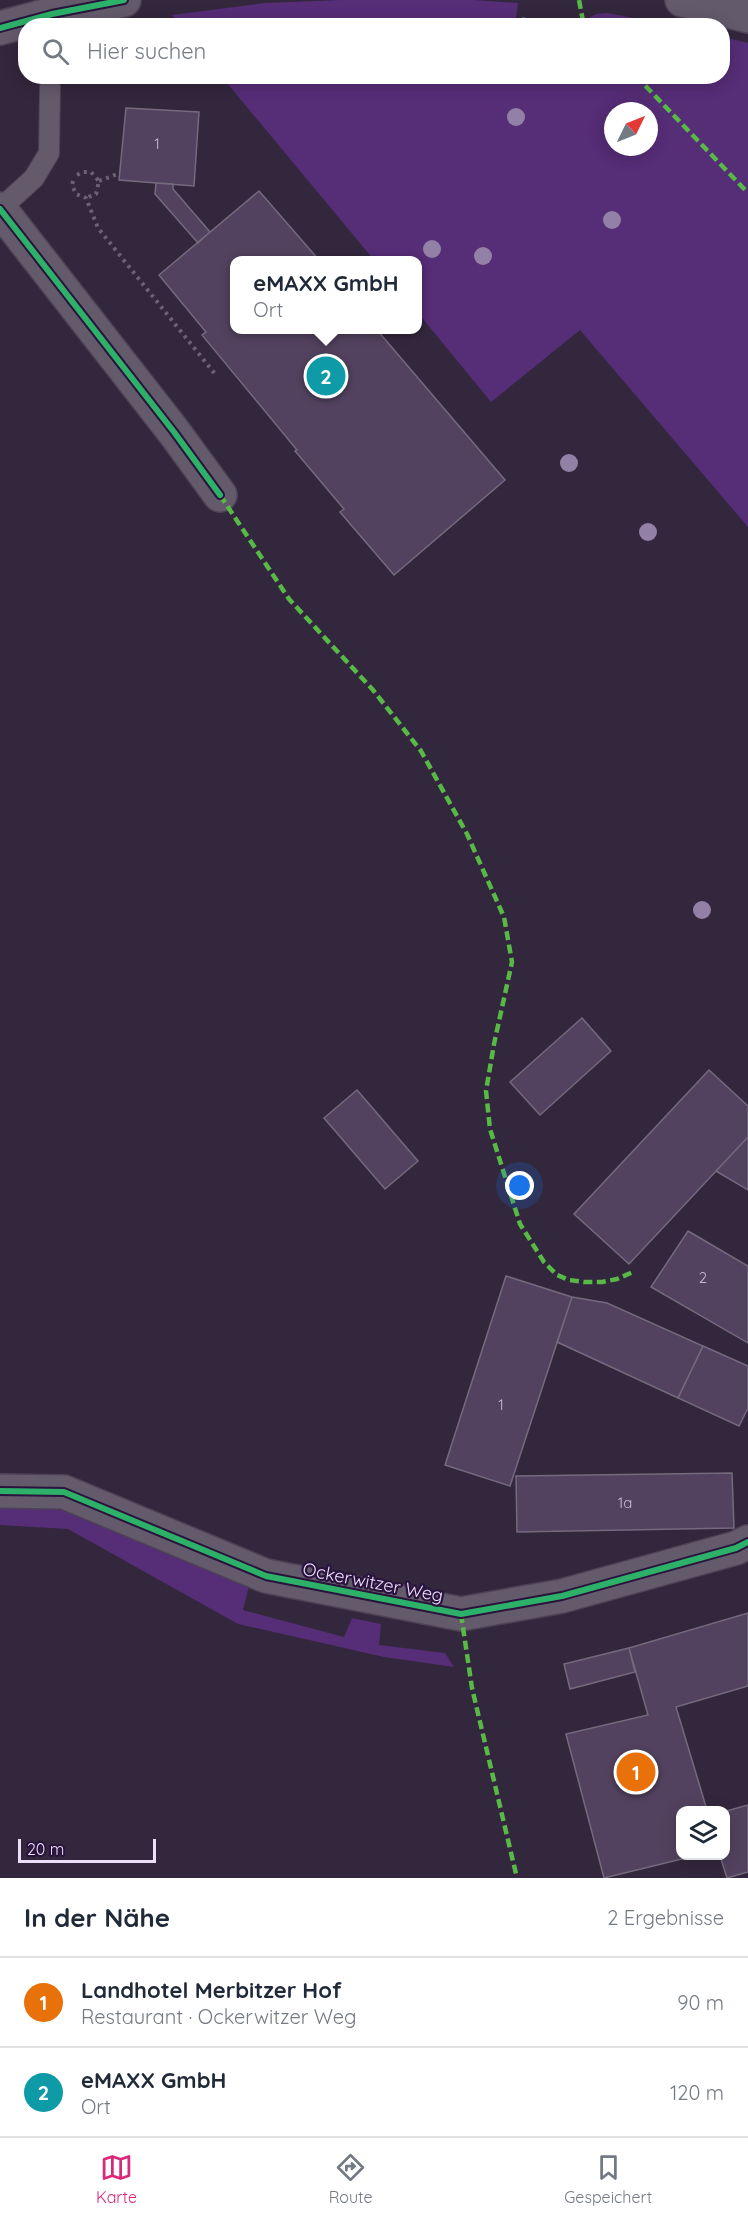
<!DOCTYPE html>
<html lang="de">
<meta charset="utf-8">
<style>
body{margin:0;font-family:Quicksand,sans-serif;background:#f6f6f7;color:#1f2937}
.controls{position:absolute;right:18px;bottom:18px;display:grid;overflow:hidden;border-radius:12px;box-shadow:0 3px 15px #0003}
.controls button{width:54px;height:54px;display:grid;place-items:center;padding:0;border:0;border-bottom:2px solid #e0e1e3;background:#fff;color:#1f2937;font:30px sans-serif}
.compass{position:absolute;left:604px;top:102px;width:54px;height:54px;border-radius:50%;background:#fff;box-shadow:0 3px 15px #0003;rotate:47deg}
.scale{position:absolute;left:18px;bottom:15px;width:138px;box-sizing:border-box;padding-left:6px;border:3px solid #ecdffa;border-top:0;font-size:16px;line-height:21px;white-space:nowrap;color:#ecdffa;-webkit-text-stroke:4px #2a133c;paint-order:stroke}
.you{position:absolute;left:520px;top:1186px;width:21px;height:21px;margin:-15px;border:4px solid #fff;border-radius:50%;background:#1a73e8;box-shadow:0 0 0 9px #1a73e833}
.badge{display:grid;place-items:center;width:39px;height:39px;border-radius:50%;background:#db2777;color:#fff;font-size:20px;font-weight:700}
.pin{position:absolute;translate:-50% -50%;border:3px solid #fff;box-shadow:0 2px 6px #0006}
.popup{position:absolute;left:230px;top:256px;width:192px;height:78px;box-sizing:border-box;display:grid;place-content:center;border-radius:12px;background:#fff;filter:drop-shadow(0 2px 4px #0005);font-size:20px;white-space:nowrap;color:#747a83}
.popup b{font-size:22px;color:#1f2937}
.popup::after{content:'';position:absolute;left:50%;top:100%;margin-left:-12px;border:12px solid transparent;border-top-color:#fff}
.list{margin:0;padding:0;list-style:none}
h2{display:flex;justify-content:space-between;align-items:center;height:78px;margin:0;padding:0 24px;font-size:26px}
h2 small{font-size:20px;font-weight:400;color:#747a83}
.list li{display:grid;grid-template-columns:39px 1fr auto;gap:18px;align-items:center;box-sizing:border-box;height:90px;padding:0 24px;border-top:2px solid #e0e1e3}
.list b{display:block;font-size:22px;white-space:nowrap}
.list p{margin:0;font-size:20px;white-space:nowrap;color:#747a83}
.list em{font-size:20px;font-style:normal;color:#747a83}
.icon{flex:none;width:33px;height:33px;fill:none;stroke:currentColor;stroke-width:2;stroke-linecap:round;stroke-linejoin:round}
.map{position:relative;flex:none;width:748px;height:1878px;overflow:hidden}
.search{position:absolute;background:#fff;box-shadow:0 3px 15px #0003;left:18px;right:18px;top:18px;height:66px;display:flex;align-items:center;gap:15px;box-sizing:border-box;padding:0 21px;border-radius:24px;color:#747a83;font-size:22px}
.sheet{height:258px;background:#fff}
nav{display:flex;justify-content:space-around;align-items:center;box-sizing:border-box;height:84px;border-top:2px solid #e0e1e3;background:#fff;font-size:16px;color:#747a83}
nav a{display:grid;justify-items:center;gap:3px}
nav .on{color:#db2777}
.map>svg:first-child{display:block}
</style>
<div class="map">
<svg width="748" height="1878" viewBox="0 0 748 1878">
<rect width="100%" height="100%" fill="#33273d"/>
<path fill="#562d77" fill-rule="evenodd" d="M340 0H474L518 3 515 26H180L172 15 265 3Z
M608 13 668 25 552 26V24L583 21 596 14Z
M723 37 748 43V527L580 330 491 402 418 313V260H374L222 77 722 76ZM613 111H649V147H613Z
M0 1497 67 1508 250 1582 243 1610 344 1637 352 1618 381 1624 379 1645 445 1653 454 1667 384 1657 238 1624 68 1529 0 1525Z"/>
<path fill="#52425f" stroke="#746a7d" stroke-width="1.5" d="M523 18 553 24V26H522Z
M126 108 199 112 194 186 119 180Z
M156 183 173 184V189L210 232 198 243 155 194Z
M259 191 319 260H234V330H377L505 480 394 575 340 512 344 509 295 451 297 450 202 335 206 332 159 275Z
M582 1018 611 1051 540 1115 510 1082Z
M709 1070 748 1106V1137L629 1264 574 1214Z
M357 1090 418 1161 385 1189 324 1118Z
M748 1137V1190L716 1171Z
M688 1231 748 1266V1343L651 1287Z
M506 1276 572 1297 510 1486 445 1465Z
M572 1297 607 1303 703 1346 678 1398 557 1342Z
M703 1346 748 1366V1408L739 1426 678 1398Z
M732 1473 734 1528 517 1532 516 1476Z
M748 1613V1686L676 1707 707 1810H680V1856H694L604 1878 566 1734 648 1715 629 1648Z
M629 1648 635 1672 570 1689 564 1664Z
M748 1805V1872L727 1878 720 1856H726V1811Z"/>
<g fill="none" stroke-linecap="round" stroke-linejoin="round">
<defs>
<path id="service" d="M0 209 34 178 49 153 50 87"/>
<path id="minor" d="M0 209 174 432 220 495
M0 1491 64 1492 266 1576 461 1614 562 1596 736 1548 748 1542"/>
<path id="tertiary" d="M682 0 748 16
M0 28 52 14 124 0"/>
</defs>
<use href="#service" stroke="#4d4255" stroke-width="22"/>
<use href="#minor" stroke="#4d4255" stroke-width="36"/>
<use href="#tertiary" stroke="#4d4255" stroke-width="36"/>
<path stroke="#6b6373" stroke-width="4" stroke-dasharray="3 4.5" stroke-linecap="butt" d="M77 175 83 172H91L99 181 96 194 86 198
M73 181 72 185 76 194 86 198 98 228 215 374
M99 181 120 173"/>
<use href="#service" stroke="#635a6c" stroke-width="20"/>
<use href="#minor" stroke="#635a6c" stroke-width="33"/>
<use href="#tertiary" stroke="#635a6c" stroke-width="33"/>
<path stroke="#58b947" stroke-width="4.5" stroke-dasharray="9 4.5" stroke-linecap="butt" d="M579 0 583 21 587 26
M636 76 748 193
M220 495 289 599 373 690 421 751 467 834 504 917 512 962 494 1044 486 1091 490 1129 520 1224 544 1262 557 1275 569 1280 584 1282H602L617 1279 635 1271
M461 1614 472 1688 517 1878"/>
<defs>
<path id="cycleway" d="M0 28 52 14 124 0
M0 209 174 432 220 495
M0 1491 64 1492 266 1576 461 1614 562 1596 736 1548 748 1542"/>
</defs>
<use href="#cycleway" stroke="#2a133c" stroke-width="10"/>
<use href="#cycleway" stroke="#2db169" stroke-width="6"/>
</g>
<g fill="#9380a6">
<circle cx="516" cy="117" r="9"/>
<circle cx="612" cy="220" r="9"/>
<circle cx="432" cy="249" r="9"/>
<circle cx="483" cy="256" r="9"/>
<circle cx="569" cy="463" r="9"/>
<circle cx="648" cy="532" r="9"/>
<circle cx="702" cy="910" r="9"/>
</g>
<g text-anchor="middle" dominant-baseline="central" stroke-width="4.5" stroke-linejoin="round" paint-order="stroke">
<g font-size="15" fill="#c6b8d3">
<text x="157" y="143">1</text>
<text x="703" y="1277">2</text>
<text x="501" y="1404">1</text>
<text x="625" y="1502">1a</text>
</g>
<g font-size="18" fill="#ecdffa" stroke="#2a133c">
<text transform="translate(373 1582) rotate(11)">Ockerwitzer Weg</text>
</g>
</g>
</svg>
<div class="controls">
<button><svg class="icon" aria-label="layers" viewBox="0 0 24 24"><path d="M12 4l9 5-9 5-9-5zM3 14l9 5 9-5"/></svg></button>
</div>
<svg class="compass" viewBox="-18 -18 36 36"><path d="M0-13l5 13h-10z" fill="#e53935"/><path d="M0 13l5-13h-10z" fill="#747a83"/></svg>
<div class="scale">20 m</div>
<div class="you"></div>
<div class="pin badge" style="left:636px;top:1772px;background:#e8710a">1</div>
<div class="pin badge" style="left:326px;top:376px;background:#0f9aa8">2</div>
<div class="popup"><b>eMAXX GmbH</b>Ort</div>
<div class="search"><svg class="icon" aria-label="search" viewBox="0 0 24 24"><circle cx="10" cy="10" r="6"/><path d="M15 15l6 6"/></svg>Hier suchen</div>
</div>
<section class="sheet">
<h2>In der Nähe<small>2 Ergebnisse</small></h2>
<ul class="list">
<li><span class="badge" style="background:#e8710a">1</span><div><b>Landhotel Merbitzer Hof</b><p>Restaurant · Ockerwitzer Weg</p></div><em>90 m</em></li>
<li><span class="badge" style="background:#0f9aa8">2</span><div><b>eMAXX GmbH</b><p>Ort</p></div><em>120 m</em></li>
</ul>
</section>
<nav>
<a class="on"><svg class="icon" aria-label="map" viewBox="0 0 24 24"><path d="M3 6l6-2 6 2 6-2v14l-6 2-6-2-6 2zM9 4v14M15 6v14"/></svg>Karte</a>
<a><svg class="icon" aria-label="directions" viewBox="0 0 24 24"><path d="M12 3l9 9-9 9-9-9zM9 14v-3h6M13 9l2 2-2 2"/></svg>Route</a>
<a><svg class="icon" aria-label="saved" viewBox="0 0 24 24"><path d="M7 4h10v16l-5-4-5 4z"/></svg>Gespeichert</a>
</nav>
